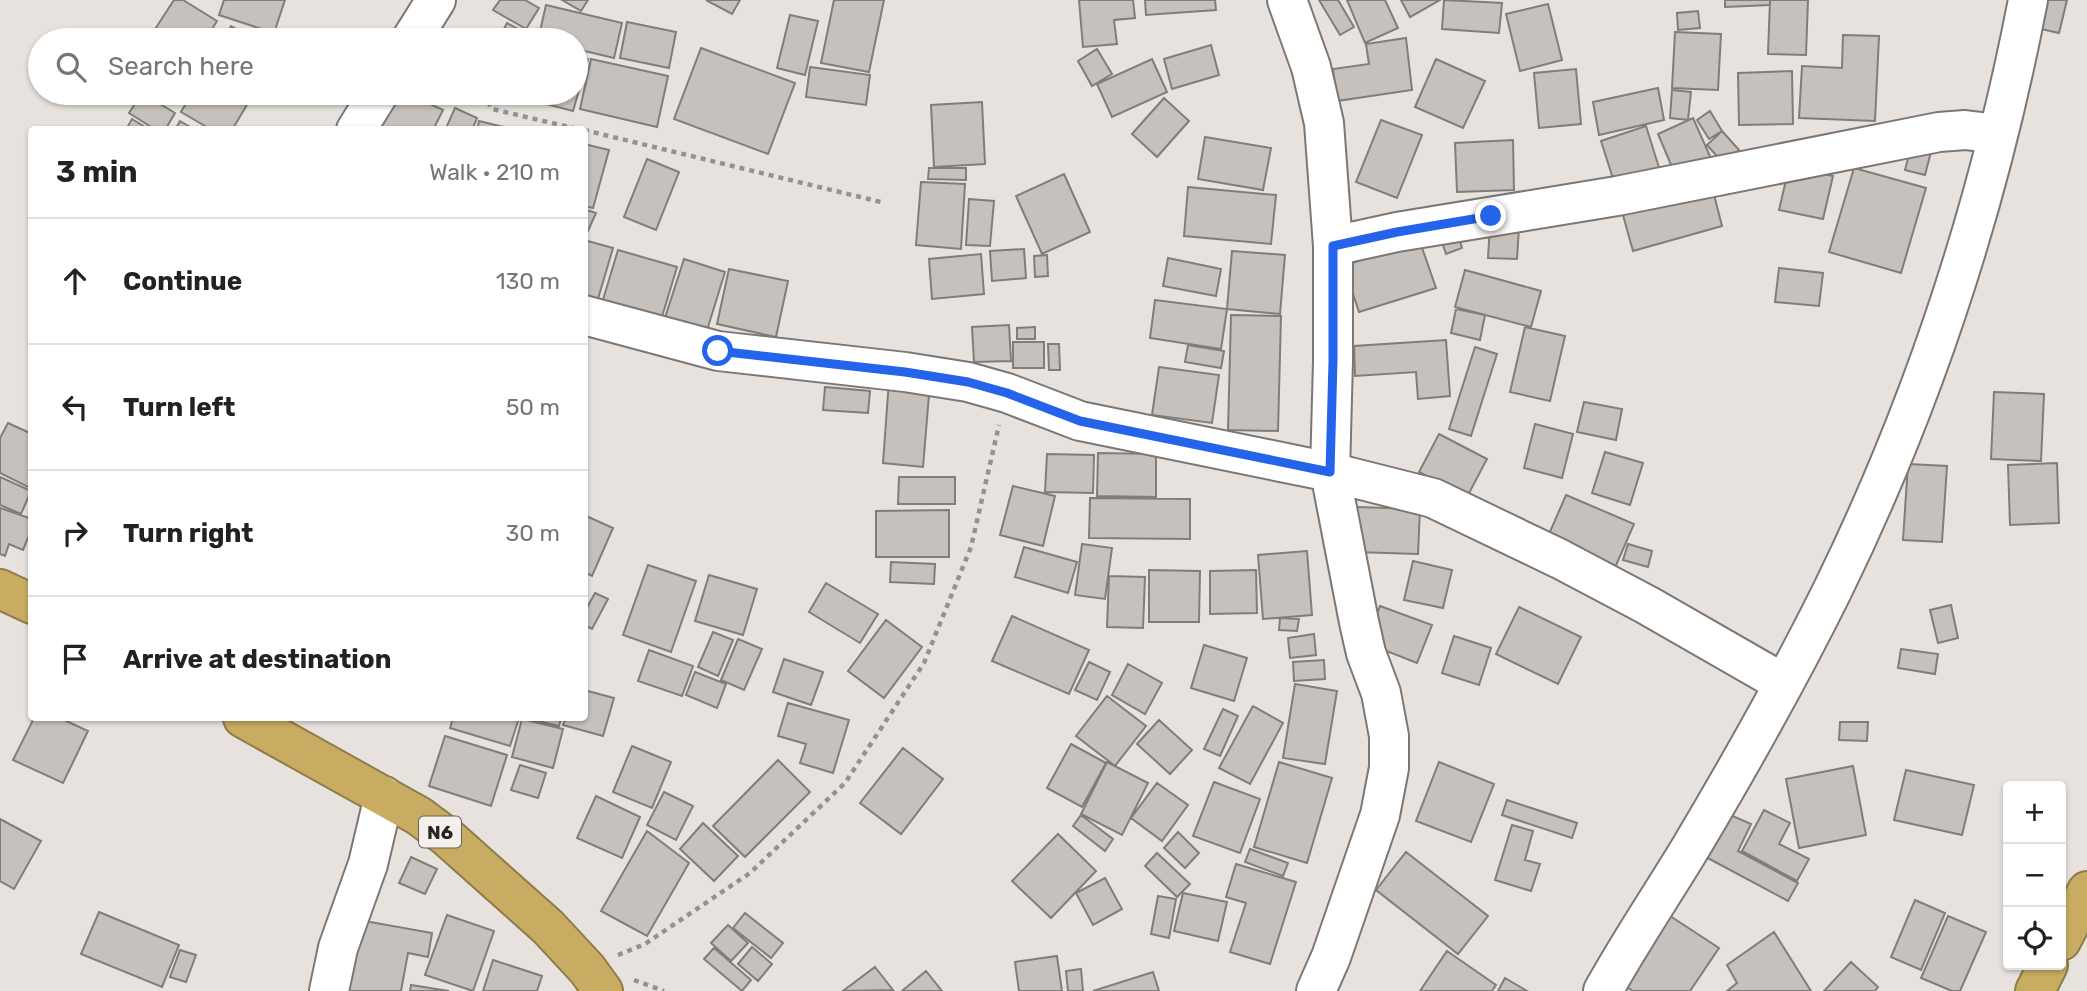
<!DOCTYPE html>
<meta charset="utf-8">
<style>
body{margin:0;font-family:Rubik,sans-serif;background:#f6f6f6;color:#222}
.controls{position:absolute;right:21px;bottom:21px;display:grid;overflow:hidden;border-radius:7px;box-shadow:0 2px 5px #0004}
.controls button{width:63px;height:63px;display:grid;place-items:center;padding:0;border:0;border-bottom:2px solid #e0e0e0;background:#fff;color:#222;font:35px sans-serif}
.stop{position:absolute;width:21px;height:21px;margin:-16px;border:5px solid #2563eb;border-radius:50%;background:#fff}
.stop.end{background:#2563eb;border-color:#fff;box-shadow:0 2px 7px #0008}
.list{margin:0;padding:0;list-style:none}
h2{display:flex;justify-content:space-between;align-items:center;height:91px;margin:0;padding:0 28px;font-size:30px}
h2 small{font-size:23px;font-weight:400;color:#767676}
.list li{display:grid;grid-template-columns:46px 1fr auto;gap:21px;align-items:center;box-sizing:border-box;height:126px;padding:0 28px;border-top:2px solid #e0e0e0}
.list b{display:block;font-size:26px;white-space:nowrap}
.list em{font-size:23px;font-style:normal;color:#767676}
.icon{flex:none;width:38px;height:38px;fill:none;stroke:currentColor;stroke-width:2;stroke-linecap:round;stroke-linejoin:round}
.map{position:relative;flex:none;width:2087px;height:991px;overflow:hidden}
.search{position:absolute;background:#fff;box-shadow:0 2px 5px #0004;left:28px;top:28px;width:560px;height:77px;display:flex;align-items:center;gap:18px;box-sizing:border-box;padding:0 24px;border-radius:38px;color:#767676;font-size:26px}
.panel{position:absolute;background:#fff;box-shadow:0 2px 5px #0004;left:28px;top:126px;width:560px;height:595px;border-radius:7px}
.map>svg:first-child{display:block}
</style>
<div class="map">
<svg width="2087" height="991" viewBox="0 0 2087 991">
<rect width="100%" height="100%" fill="#e7e2de"/>
<path fill="#c6c1bd" stroke="#817d79" stroke-width="2" d="M174 0H183L217 21 205 40H154L150 37Z
M224 0H285L274 33 219 15Z
M500 0H525L539 8 526 29 493 10Z
M562 0H588L581 11Z
M706 0H740L732 14Z
M834 0H884L869 72 821 63Z
M1079 0H1133L1135 18 1114 20 1117 44 1083 47Z
M1145 0H1215L1216 10 1146 15Z
M1319 0H1338L1354 27 1340 35Z
M1347 0H1385L1398 28 1365 43Z
M1401 0H1440L1410 17Z
M1444 0 1502 3 1499 33 1442 29Z
M1725 0H1770V5L1725 7Z
M1770 0H1808L1806 55 1768 54Z
M2039 0H2067L2059 33 2032 27Z
M1548 4 1562 60 1520 71 1506 14Z
M546 5 622 23 614 58 576 49V40H538Z
M1698 11 1700 28 1678 30 1677 13Z
M790 15 818 21 805 75 777 68Z
M627 22 676 32 669 68 620 58Z
M507 23 526 33 522 40H498Z
M231 26 255 40H223Z
M1675 32 1721 34 1718 90 1672 88Z
M1843 35 1879 36 1875 121 1799 118 1802 66 1842 68Z
M1406 38 1412 90 1337 101 1333 69 1369 64 1366 44Z
M1211 45 1219 75 1172 89 1164 59Z
M701 48 795 83 768 154 674 119Z
M1097 49 1112 74 1092 86 1078 61Z
M576 56 588 59 573 111 512 95 513 93H576Z
M591 59 668 76 657 127 580 109Z
M1152 59 1167 92 1112 117 1097 84Z
M1436 59 1485 81 1463 128 1415 107Z
M810 67 870 75 866 105 806 97Z
M1576 69 1581 124 1539 128 1534 73Z
M1792 71 1793 124 1739 125 1738 73Z
M1658 88 1664 120 1599 135 1593 102Z
M1672 90 1691 92 1688 120 1670 118Z
M142 93 175 113 165 130H156L129 113Z
M159 93H175L171 100Z
M192 93H254L232 130H212L181 112Z
M394 93H407L443 110 433 130H376Z
M1164 98 1189 121 1157 157 1132 134Z
M982 102 985 164 934 167 931 105Z
M455 108 477 118 472 130 446 128Z
M1710 111 1722 131 1709 139 1697 120Z
M1693 118 1713 163 1677 179 1658 134Z
M132 119 150 130H126Z
M1381 120 1422 135 1397 198 1356 182Z
M180 121 195 130H175Z
M479 121 516 130H477Z
M1646 126 1661 174 1616 188 1601 141Z
M1722 131 1739 150 1724 164 1707 145Z
M1205 137 1271 148 1263 190 1198 179Z
M1513 140 1514 190 1457 192 1455 143Z
M1912 143 1932 148 1925 175 1905 170Z
M584 144 609 150 593 208 584 206Z
M647 159 679 172 656 230 624 217Z
M1789 167 1833 176 1823 219 1779 210Z
M929 168H966V180L928 179Z
M1854 168 1926 188 1901 273 1829 252Z
M1064 174 1090 232 1042 254 1016 196Z
M921 182 965 184 961 249 916 245Z
M1711 183 1722 226 1633 251 1621 208Z
M1188 187 1276 195 1271 244 1184 236Z
M969 199 994 201 990 246 966 245Z
M584 209 596 213 587 233 584 232Z
M1490 225 1519 227 1517 259 1488 258Z
M1457 231 1462 248 1446 254 1440 236Z
M1419 239 1436 288 1359 312 1344 266Z
M584 240 613 248 595 309 584 306Z
M1024 249 1026 278 992 281 990 251Z
M618 250 677 267 661 320 602 303Z
M1232 251 1285 255 1280 314 1227 309Z
M981 254 984 294 932 299 929 259Z
M1047 255 1048 276 1035 277 1034 256Z
M1168 258 1221 269 1216 296 1163 286Z
M684 259 725 272 704 340 662 327Z
M1779 268 1823 273 1819 306 1775 302Z
M729 269 788 281 776 337 717 324Z
M1465 270 1541 291 1531 327 1455 307Z
M1155 300 1227 309 1221 349 1150 338Z
M1456 309 1485 315 1480 340 1451 333Z
M1231 315 1281 316 1278 431 1228 430Z
M1009 325 1011 361 974 362 972 327Z
M1035 327V339H1017V328Z
M1525 327 1565 336 1550 401 1510 392Z
M1446 340 1450 396 1418 399 1416 372 1355 376 1354 346Z
M1013 342H1044V368H1013Z
M1048 344H1059L1060 370H1049Z
M1188 345 1224 351 1221 368 1185 362Z
M1475 347 1497 354 1471 436 1449 429Z
M1159 367 1219 375 1212 423 1152 415Z
M889 380 930 383 923 467 883 463Z
M825 387 870 391 868 413 823 410Z
M1994 392 2044 394 2041 461 1991 459Z
M1584 402 1622 409 1616 440 1577 432Z
M8 423 32 434V489L0 473V438Z
M1535 424 1573 434 1562 478 1524 468Z
M1439 434 1487 459 1467 497 1419 472Z
M1605 452 1643 463 1630 505 1592 493Z
M1098 453 1156 454V497L1097 496Z
M1047 454 1094 455 1093 493 1045 492Z
M2057 463 2059 523 2010 525 2008 465Z
M1908 464 1947 466 1942 542 1903 540Z
M0 477 31 491 21 514 0 505Z
M899 477H955V504H898Z
M1013 486 1055 496 1043 546 1000 535Z
M1566 495 1634 524 1614 570 1546 541Z
M1090 498 1190 499V539L1089 538Z
M1356 507 1420 509 1418 554 1355 552Z
M0 508 32 519V528L23 550 9 544 5 556 0 554Z
M949 510V557H876V511Z
M584 515 613 528 592 576 584 572Z
M1082 544 1112 548 1105 599 1075 595Z
M1628 544 1652 551 1648 567 1623 560Z
M1024 547 1077 562 1068 593 1015 577Z
M1307 551 1312 615 1263 619 1258 555Z
M1413 561 1452 570 1443 608 1404 600Z
M891 562 935 564 934 584 890 582Z
M648 565 696 581 671 652 623 635Z
M1149 570 1200 571 1199 622H1149Z
M1256 570 1257 613 1210 614V571Z
M709 575 757 589 743 635 695 621Z
M1109 576 1145 577 1143 628 1107 627Z
M826 583 878 614 860 643 809 612Z
M595 593 608 599 592 629 584 625V613Z
M1951 605 1958 638 1938 643 1930 610Z
M1380 606 1432 625 1417 663 1366 643Z
M1519 607 1581 637 1558 684 1496 654Z
M1012 616 1089 650 1069 694 992 661Z
M1280 618 1299 619 1297 631 1279 630Z
M886 620 922 647 884 698 848 671Z
M713 632 733 640 718 676 698 667Z
M1314 634 1316 655 1290 658 1288 638Z
M1454 636 1491 648 1479 685 1442 673Z
M738 639 762 649 744 690 721 680Z
M1204 645 1247 658 1234 701 1191 688Z
M1901 649 1938 654 1935 674 1898 668Z
M649 650 693 666 682 696 638 681Z
M784 659 823 672 811 705 773 692Z
M1324 660 1325 679 1294 681 1293 662Z
M1089 662 1110 672 1097 700 1075 690Z
M1128 664 1162 683 1145 714 1112 695Z
M695 672 726 684 717 708 686 695Z
M1295 684 1337 691 1325 764 1283 758Z
M584 690 614 698 603 736 563 725 566 718H584Z
M1107 696 1146 726 1115 766 1076 736Z
M788 703 849 720 833 773 800 763 806 744 778 736Z
M1253 706 1283 723 1250 784 1219 768Z
M1223 709 1238 716 1220 756 1204 749Z
M34 718H60L88 731 63 783 13 760Z
M453 718H519L510 746 450 728Z
M534 718H561L559 726 534 720Z
M522 719 563 729 553 768 512 757Z
M1159 720 1192 750 1170 774 1137 744Z
M1840 722H1868L1867 741 1839 740Z
M445 736 507 755 491 806 429 786Z
M1071 744 1106 763 1082 807 1047 788Z
M632 746 671 762 652 808 613 792Z
M903 748 943 779 901 834 860 803Z
M778 760 810 792 745 857 713 826Z
M1107 762 1148 783 1122 835 1081 814Z
M1279 762 1332 778 1307 863 1254 847Z
M1439 762 1494 784 1471 842 1416 821Z
M520 765 546 773 538 798 511 790Z
M1853 766 1866 835 1799 848 1786 779Z
M1906 770 1974 785 1962 835 1894 820Z
M1214 782 1260 799 1240 853 1193 836Z
M1157 783 1188 805 1162 841 1131 818Z
M664 792 693 806 676 840 647 825Z
M596 796 640 817 622 858 577 838Z
M1507 800 1577 823 1572 838 1502 815Z
M1764 810 1790 823 1779 844 1809 859 1797 881 1742 851Z
M1728 814 1751 824 1738 851 1798 883 1788 901 1704 856Z
M1081 815 1113 839 1105 851 1073 826Z
M0 819 41 841 14 889 0 881Z
M703 823 738 856 714 881 680 849Z
M1512 825 1533 831 1525 860 1540 864 1531 891 1495 880Z
M647 831 689 863 647 936 601 911Z
M1178 832 1199 853 1185 868 1164 848Z
M1058 834 1096 871 1051 918 1012 881Z
M1250 849 1288 863 1283 876 1245 862Z
M1406 852 1488 916 1458 954 1376 890Z
M1157 853 1190 884 1177 897 1145 866Z
M411 857 437 869 425 894 399 883Z
M1236 864 1296 882 1270 964 1230 952 1246 903 1226 897Z
M1105 878 1122 909 1093 925 1076 893Z
M1183 893 1227 902 1218 941 1174 931Z
M1158 896 1176 899 1169 938 1151 934Z
M1915 900 1945 913 1921 970 1891 957Z
M99 912 179 945 162 987 81 954Z
M745 913 783 943 771 958 733 928Z
M1667 914 1719 948 1690 991H1633L1622 984Z
M447 915 494 931 473 991 425 975Z
M1948 916 1986 932 1960 991H1952L1921 978Z
M359 920 432 933 428 957 408 953 401 991H346Z
M728 925 748 943 731 961 711 943Z
M1774 932 1811 991H1727L1737 983 1727 965Z
M752 947 772 964 758 981 738 964Z
M714 948 751 980 742 991 704 959Z
M180 950 196 955 186 982 170 977Z
M1447 951 1496 985 1492 991H1420Z
M1057 956 1062 991H1019L1015 962Z
M493 960 542 976 537 991H483Z
M1851 962 1878 987 1875 991H1824Z
M875 967 893 990 843 991Z
M1081 969 1083 991H1068L1066 971Z
M926 971 942 991H902Z
M1153 972 1159 991H1093Z
M1505 978 1527 991H1498Z
M411 985 449 991H410Z"/>
<g fill="none" stroke-linecap="round" stroke-linejoin="round">
<defs>
<path id="minor" d="M1287 0 1311 67 1324 123 1333 246V361L1330 472 1359 622 1366 653 1381 693 1389 736V768L1380 815 1331 957 1316 991
M411 40 436 0
M356 130 379 93
M1333 246 1397 232 1617 196 1939 132 1965 130 1998 134
M584 315 718 351 905 372 968 382 1007 393 1080 421 1330 472 1433 498 1560 559 1647 605 1783 683
M329 991 338 948 368 864 384 796
M1603 991C1630 942 1662 895 1691 847 1741 763 1790 676 1833 589 1924 403 1989 203 2028 0"/>
<path id="highway" d="M0 589 32 604
M243 718 419 816 447 837 548 927 587 969 603 991
M2061 941 2087 891
M2035 991 2048 965"/>
</defs>
<use href="#minor" stroke="#7c7774" stroke-width="42"/>
<use href="#highway" stroke="#8f7c4b" stroke-width="42"/>
<path stroke="#95918e" stroke-width="4.5" stroke-dasharray="5 5" stroke-linecap="butt" d="M483 93 492 109 582 130
M584 130 885 203
M618 955 645 944 750 873 845 783 924 663 971 547 999 425
M634 980 664 991"/>
<use href="#minor" stroke="#fff" stroke-width="38"/>
<use href="#highway" stroke="#c8ac61" stroke-width="38"/>
</g>
<g fill="none" stroke-linecap="round" stroke-linejoin="round">
<path stroke="#2563eb" stroke-width="9" d="M718 351 905 372 968 382 1007 393 1080 421 1330 472 1333 361V246L1397 232 1491 216"/>
</g>
<g text-anchor="middle" dominant-baseline="central" stroke-width="7" stroke-linejoin="round" paint-order="stroke">
<rect fill="#f5efec" stroke="#64615f" stroke-width="2" x="419" y="816.5" width="42" height="31" rx="5"/>
<g font-size="19" font-weight="bold" fill="#262422">
<text x="440" y="832">N6</text>
</g>
</g>
</svg>
<div class="controls">
<button>+</button>
<button>−</button>
<button><svg class="icon" aria-label="locate" viewBox="0 0 24 24"><circle cx="12" cy="12" r="6"/><path d="M12 2v4M12 18v4M2 12h4M18 12h4"/></svg></button>
</div>
<div class="stop" style="left:718px;top:351px"></div>
<div class="stop end" style="left:1491px;top:216px"></div>
<div class="search"><svg class="icon" aria-label="search" viewBox="0 0 24 24"><circle cx="10" cy="10" r="6"/><path d="M15 15l6 6"/></svg>Search here</div>
<section class="panel">
<h2>3 min<small>Walk · 210 m</small></h2>
<ul class="list">
<li><svg class="icon" aria-label="ahead" viewBox="0 0 24 24"><path d="M12 20V5M6 11l6-6 6 6"/></svg><div><b>Continue</b></div><em>130 m</em></li>
<li><svg class="icon" aria-label="left" viewBox="0 0 24 24"><path d="M17 20v-9H6M10 6l-5 5 5 5"/></svg><div><b>Turn left</b></div><em>50 m</em></li>
<li><svg class="icon" aria-label="right" viewBox="0 0 24 24"><path d="M7 20v-9h11M14 6l5 5-5 5"/></svg><div><b>Turn right</b></div><em>30 m</em></li>
<li><svg class="icon" aria-label="arrive" viewBox="0 0 24 24"><path d="M6 21V4h12l-3 4 3 4H6"/></svg><div><b>Arrive at destination</b></div></li>
</ul>
</section>
</div>
